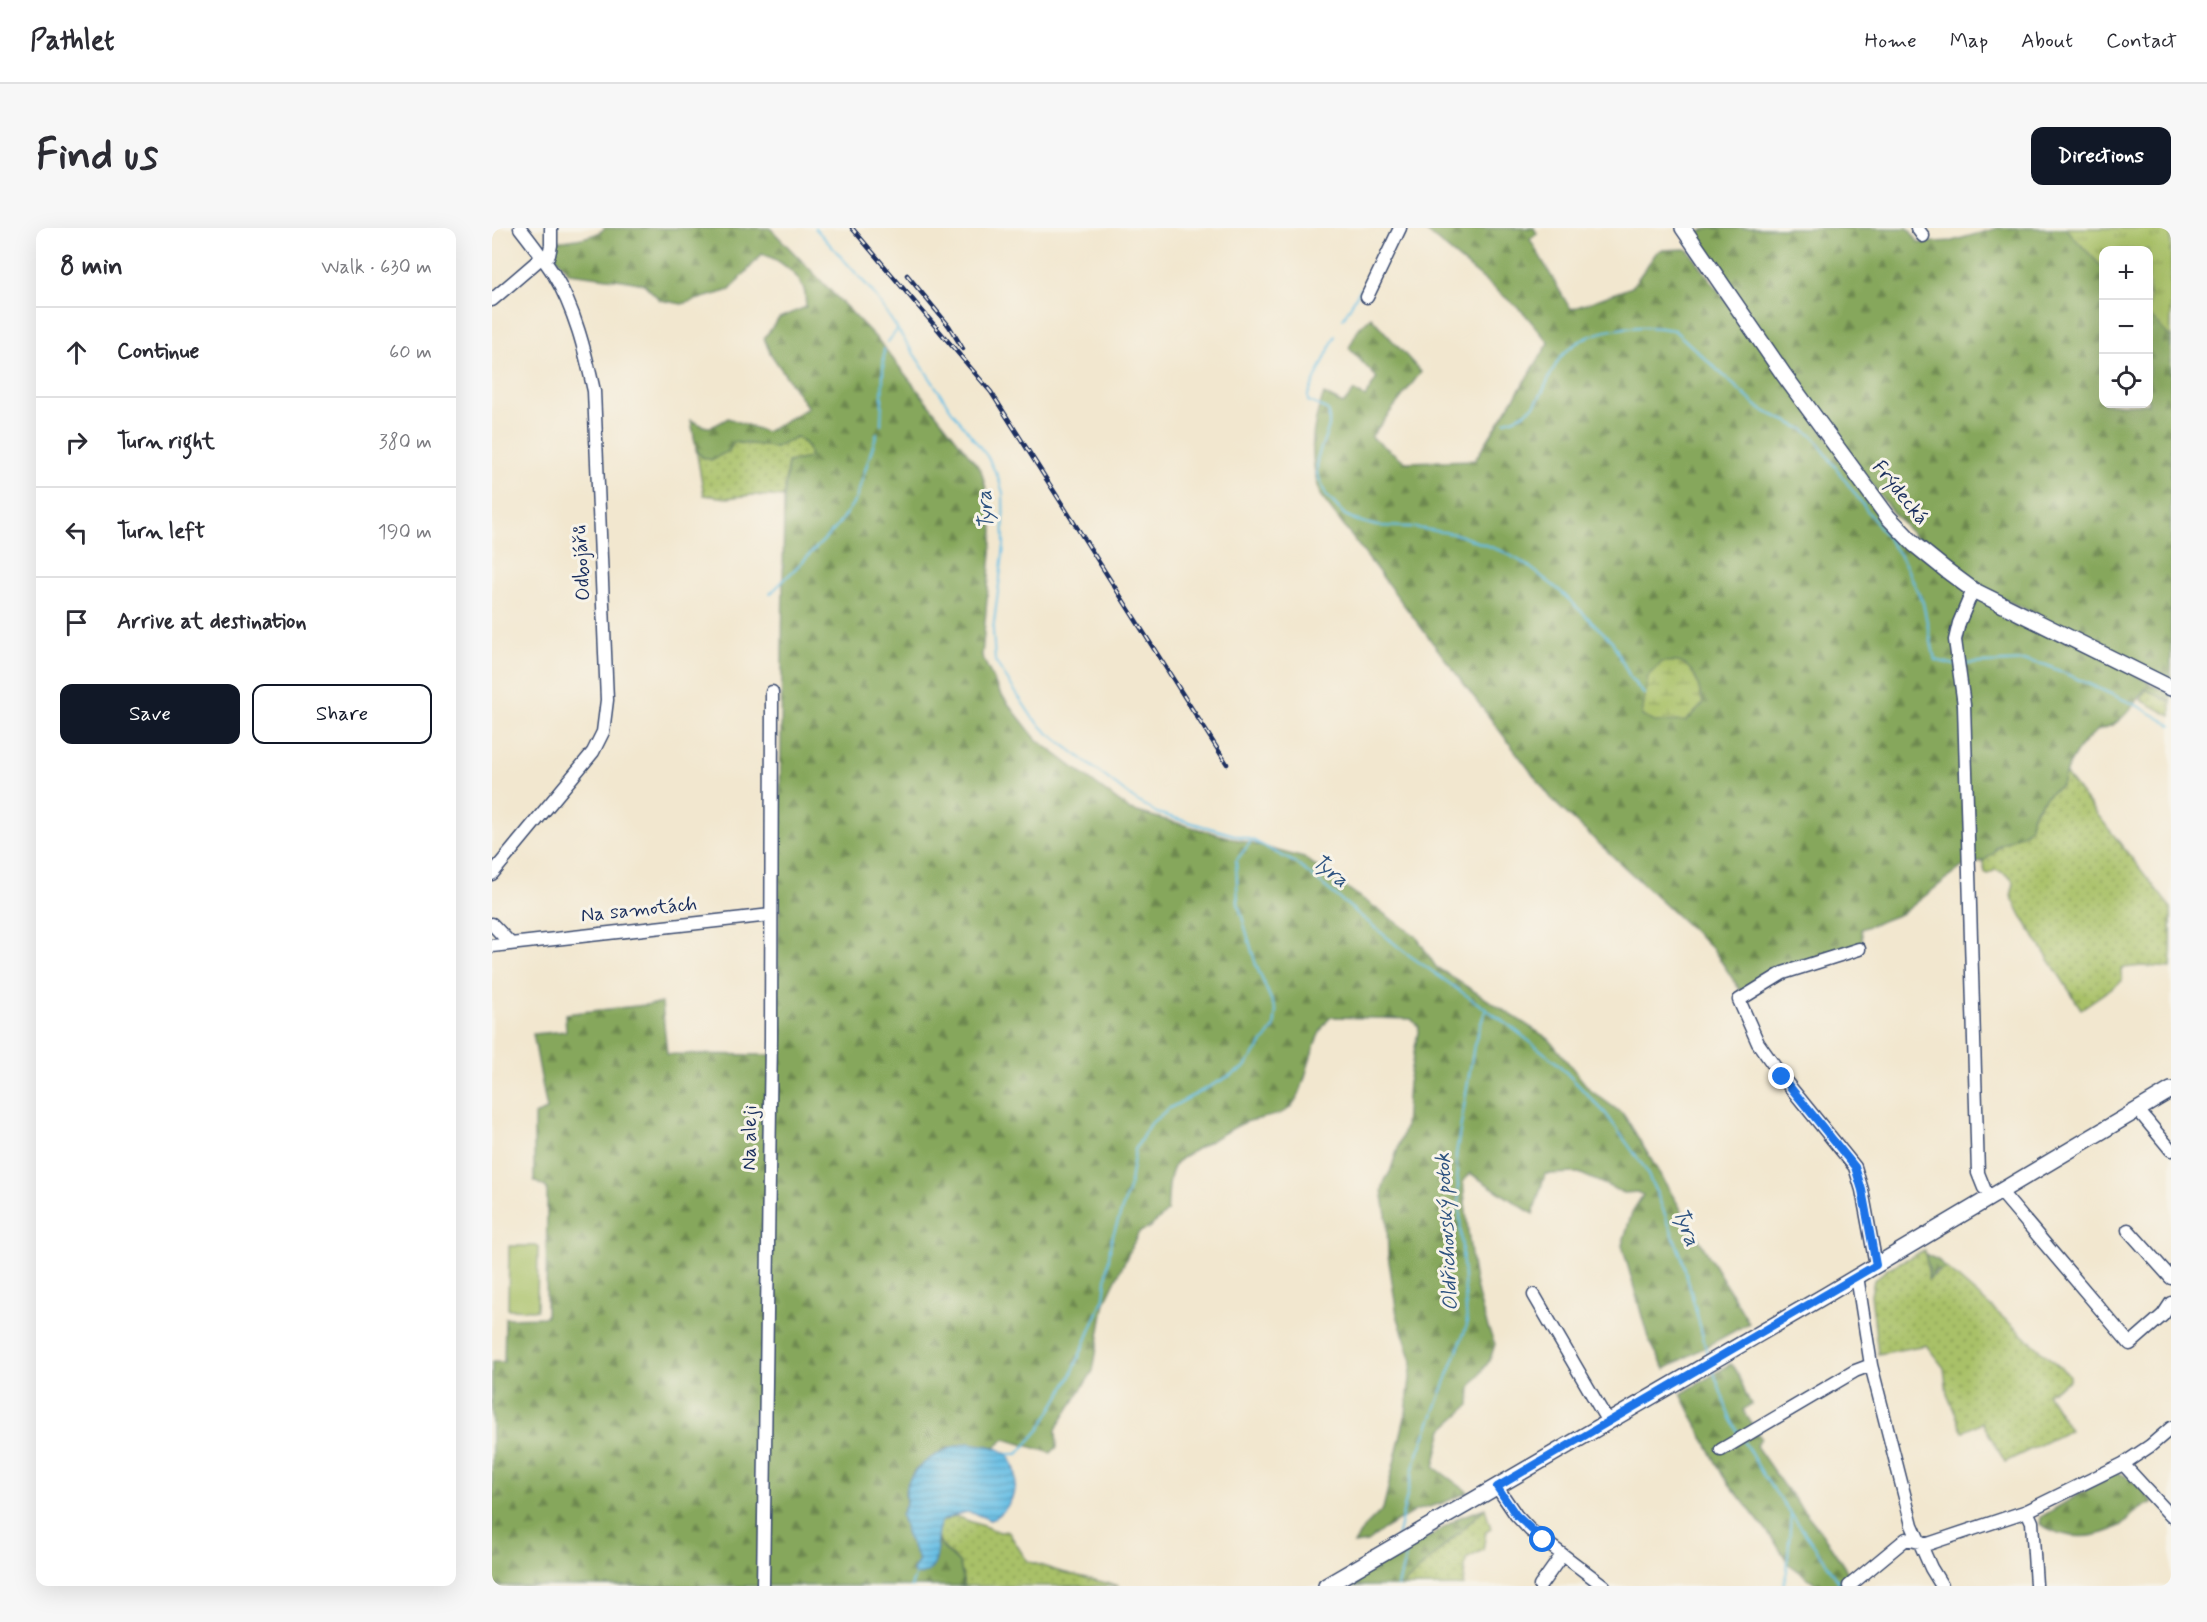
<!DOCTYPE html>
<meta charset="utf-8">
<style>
body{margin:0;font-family:Mynerve,sans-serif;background:#f7f7f7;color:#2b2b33}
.controls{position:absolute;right:18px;top:18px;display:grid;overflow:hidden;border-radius:12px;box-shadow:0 6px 24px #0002}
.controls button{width:54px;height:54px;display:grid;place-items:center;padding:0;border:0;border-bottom:2px solid #e1e1e2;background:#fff;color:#2b2b33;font:30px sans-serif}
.stop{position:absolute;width:18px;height:18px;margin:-14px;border:4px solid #1a73e8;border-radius:50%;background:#fff}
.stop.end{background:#1a73e8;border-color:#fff;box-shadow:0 2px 6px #0008}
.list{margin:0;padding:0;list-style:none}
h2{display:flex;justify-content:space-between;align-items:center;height:78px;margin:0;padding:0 24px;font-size:26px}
h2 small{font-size:20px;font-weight:400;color:#7c7c81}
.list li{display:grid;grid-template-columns:39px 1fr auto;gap:18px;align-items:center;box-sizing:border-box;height:90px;padding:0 24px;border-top:2px solid #e1e1e2}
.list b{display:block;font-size:22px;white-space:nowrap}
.list em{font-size:20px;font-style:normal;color:#7c7c81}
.actions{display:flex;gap:12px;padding:18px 24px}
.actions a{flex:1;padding:14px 0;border:2px solid #111827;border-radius:12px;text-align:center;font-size:21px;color:#111827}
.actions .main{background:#111827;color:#fff}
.icon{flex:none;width:33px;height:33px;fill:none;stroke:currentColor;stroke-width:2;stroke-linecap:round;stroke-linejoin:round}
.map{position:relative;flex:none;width:1679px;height:1358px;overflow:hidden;border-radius:12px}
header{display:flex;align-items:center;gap:36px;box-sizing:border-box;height:84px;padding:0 30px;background:#fff;border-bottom:2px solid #e1e1e2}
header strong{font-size:28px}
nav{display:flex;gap:33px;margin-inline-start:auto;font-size:21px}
.intro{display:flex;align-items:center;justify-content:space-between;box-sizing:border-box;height:144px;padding:0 36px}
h1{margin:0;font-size:42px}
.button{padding:15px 27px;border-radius:12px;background:#111827;color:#fff;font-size:21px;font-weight:700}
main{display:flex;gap:36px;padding:0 36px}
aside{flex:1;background:#fff;border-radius:12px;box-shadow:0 6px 24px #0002}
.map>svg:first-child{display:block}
</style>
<header>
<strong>Pathlet</strong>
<nav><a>Home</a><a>Map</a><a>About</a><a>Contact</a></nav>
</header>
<div class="intro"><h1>Find us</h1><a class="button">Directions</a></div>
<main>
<aside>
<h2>8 min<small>Walk · 630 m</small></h2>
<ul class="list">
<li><svg class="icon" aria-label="ahead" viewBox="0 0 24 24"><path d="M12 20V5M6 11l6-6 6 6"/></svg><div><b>Continue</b></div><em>60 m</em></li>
<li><svg class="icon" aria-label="right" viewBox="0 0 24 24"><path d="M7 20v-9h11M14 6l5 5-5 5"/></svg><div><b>Turn right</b></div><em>380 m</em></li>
<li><svg class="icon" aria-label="left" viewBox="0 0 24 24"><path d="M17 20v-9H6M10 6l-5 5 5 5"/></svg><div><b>Turn left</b></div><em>190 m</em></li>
<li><svg class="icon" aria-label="arrive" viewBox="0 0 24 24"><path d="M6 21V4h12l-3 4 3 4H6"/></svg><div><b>Arrive at destination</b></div></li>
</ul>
<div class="actions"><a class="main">Save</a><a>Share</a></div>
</aside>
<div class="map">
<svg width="1679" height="1358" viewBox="0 0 1679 1358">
<defs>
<pattern id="grass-dots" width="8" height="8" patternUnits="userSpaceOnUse" patternTransform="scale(1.5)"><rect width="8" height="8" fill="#a9c167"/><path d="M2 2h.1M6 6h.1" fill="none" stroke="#899d58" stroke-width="1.8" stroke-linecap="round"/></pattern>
<pattern id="forest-firs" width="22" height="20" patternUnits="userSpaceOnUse" patternTransform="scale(1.5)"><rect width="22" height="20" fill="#86a75c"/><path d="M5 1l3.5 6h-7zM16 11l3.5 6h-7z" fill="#6d884f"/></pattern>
<pattern id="wetland-marsh" width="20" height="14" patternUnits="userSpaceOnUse" patternTransform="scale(1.5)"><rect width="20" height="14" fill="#a9c167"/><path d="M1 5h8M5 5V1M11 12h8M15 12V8" fill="none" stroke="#899d58"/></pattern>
<pattern id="park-tufts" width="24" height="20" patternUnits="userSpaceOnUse" patternTransform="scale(1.5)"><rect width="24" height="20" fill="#a9c167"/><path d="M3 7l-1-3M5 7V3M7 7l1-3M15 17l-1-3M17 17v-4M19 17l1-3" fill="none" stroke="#899d58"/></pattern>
<pattern id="water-rules" width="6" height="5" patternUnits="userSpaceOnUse" patternTransform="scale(1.5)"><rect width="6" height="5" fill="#68bfe5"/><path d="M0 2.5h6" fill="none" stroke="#559cbd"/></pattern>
</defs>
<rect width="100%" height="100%" fill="#f7f3e8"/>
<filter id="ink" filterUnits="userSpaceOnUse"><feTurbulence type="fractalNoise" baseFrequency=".0167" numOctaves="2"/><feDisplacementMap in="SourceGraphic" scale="12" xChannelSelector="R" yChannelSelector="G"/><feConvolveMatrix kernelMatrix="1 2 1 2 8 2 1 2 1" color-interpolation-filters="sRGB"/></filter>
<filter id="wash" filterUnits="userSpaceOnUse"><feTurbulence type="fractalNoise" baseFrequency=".008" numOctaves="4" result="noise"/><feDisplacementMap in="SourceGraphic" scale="24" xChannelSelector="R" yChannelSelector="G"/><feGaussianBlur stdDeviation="1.35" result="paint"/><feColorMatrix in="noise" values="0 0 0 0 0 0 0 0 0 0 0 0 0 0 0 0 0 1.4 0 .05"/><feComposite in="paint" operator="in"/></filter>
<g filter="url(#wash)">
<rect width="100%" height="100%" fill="#f2e7cf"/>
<path fill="url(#grass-dots)" stroke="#627862" stroke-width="1.5" d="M305 209 316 219 318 231 296 234 292 269 260 267 235 270 212 267 204 221 210 229 242 214 254 216H270L282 220Z
M1653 461 1679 474V488L1649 472Z
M1572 544 1679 680V740L1650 738 1631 740 1629 743 1630 753 1589 781 1531 691 1519 668 1522 655C1518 648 1512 644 1503 642L1496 646 1493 645 1491 633 1513 614 1534 604 1538 600V593L1543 583 1555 567 1570 557Z
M1433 1022 1437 1051 1453 1039 1577 1147V1153L1555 1165 1578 1202 1513 1234 1490 1194 1471 1204 1455 1166 1452 1140 1434 1117 1386 1126 1379 1067 1382 1052 1397 1040Z
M993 1280 999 1301 994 1304 991 1322 974 1331 971 1358H913V1355Z
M463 1288 508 1304 516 1303 535 1333 566 1343 627 1358H472L468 1336 451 1319 444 1306 450 1293Z"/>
<path fill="url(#forest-firs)" stroke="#506b5d" stroke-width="1.5" d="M113 0H278L386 112 489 242 498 275 501 303 490 428 508 465 544 511 638 582 812 630 924 708 944 739 1057 811 1098 862 1131 886 1139 898 1257 1095 1173 1141 1156 1110 1130 1017 1140 984 1151 967 1146 964 1132 965 1087 945 1053 946 1041 986 978 945 971 954C977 1008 979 1066 1003 1116L998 1132 979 1159 978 1177 951 1201 942 1239 976 1264 951 1275 923 1283 892 1301 875 1314 862 1316 871 1301 891 1281 914 1185 920 1133 905 1087 896 1027 895 993 890 962 893 952 898 944 913 899 916 855 927 799 919 791 839 789C816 810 816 864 798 880 787 889 767 890 754 894 746 897 686 930 684 935 675 950 677 967 675 984L657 1000 647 1004 613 1074 601 1143 567 1196 564 1202 565 1219 559 1225 513 1211 503 1219 491 1218 455 1220 443 1227 422 1243 413 1263 414 1276 409 1287 416 1310 427 1332 421 1343 444 1331 446 1319 445 1310 451 1320 468 1336 472 1358H0V1134H12L13 1090 54 1089 55 960 42 953V887L55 882 41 806 74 803 73 786 170 775 175 826 285 827 292 269 296 234 318 230 316 219 305 209 282 220C268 215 256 217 242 214L237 223 219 232 210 229 204 221 199 192C217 202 218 201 236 190L274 204 316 180 278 125 272 110 287 90 314 79C313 73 314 64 311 59 303 43 286 31 270 26L238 62 190 76 168 72 152 56 131 52 77 45 62 27 64 13C76 13 106 9 113 0Z
M930 0H1042L1045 6 1038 11 1076 77 1080 81 1140 59 1164 25 1168 22 1194 21 1197 23 1419 321 1679 467V474L1653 461C1646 473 1633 489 1622 496 1617 499 1610 500 1605 503 1588 514 1574 538 1570 557 1555 565 1538 582 1538 600L1534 604 1504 619 1501 626 1491 633 1470 639 1411 685 1369 701 1371 716 1297 740 1250 765 1221 721 1062 574 828 267C818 230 817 202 832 166L851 176 862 163 873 169 885 150 857 120 867 100 879 89 929 144 879 209 914 234 983 232 1057 115 1032 85Z
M1221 0H1416L1427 15 1460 13 1506 0H1573L1611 40 1612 176H1656L1657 87 1679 110V453L1484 357 1427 313 1401 285 1297 143 1203 7 1211 2Z
M1433 1026 1446 1032 1453 1039 1451 1042 1444 1043 1436 1051 1437 1041Z
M1239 1136C1248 1143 1251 1164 1259 1176L1251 1182 1269 1210 1264 1218 1291 1257 1330 1305 1365 1358H1327L1297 1336 1283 1314 1231 1248 1189 1166Z
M1622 1245C1639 1245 1650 1263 1661 1274 1655 1277 1649 1280 1644 1284 1639 1287 1635 1293 1630 1297 1604 1312 1574 1313 1548 1296L1549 1289Z
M993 1280 913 1355V1358H861L862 1351 926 1316 968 1289Z"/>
<path fill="url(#wetland-marsh)" stroke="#627862" stroke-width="1.5" d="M1170 434C1175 434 1184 433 1189 435 1205 441 1207 462 1211 476L1194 493 1162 494 1150 488 1156 448Z"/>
<path fill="url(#park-tufts)" stroke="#627862" stroke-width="1.5" d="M1573 0H1679V110L1657 87 1656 22H1612L1611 40Z"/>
<path fill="#a9c167" stroke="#627862" stroke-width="1.5" d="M17 1018H46L45 1082 16 1081Z"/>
<path fill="url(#water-rules)" stroke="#4277a2" stroke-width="1.5" d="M476 1215C488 1217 502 1217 512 1224 534 1242 523 1283 498 1292 475 1281 473 1282 450 1293 437 1312 458 1342 423 1348L421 1343 427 1332 416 1310 409 1287C411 1283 414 1279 414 1274 415 1269 413 1265 414 1260 421 1236 452 1220 476 1215Z"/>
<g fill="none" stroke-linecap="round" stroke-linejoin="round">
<path stroke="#68bfe5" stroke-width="2" d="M323 0 380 63 460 183 495 228 506 249 511 265 512 318 501 402 503 433 540 489 555 504 642 571 665 585 760 612 804 635 914 725 1018 798 1065 835 1114 886 1152 939 1165 966 1190 1030 1216 1128
M851 91 869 60
M843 108 816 167V173L834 181 837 185V198L825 231V246L834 267 853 287 866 293 885 298 918 299 964 306 1012 324 1035 337 1067 362 1120 413 1139 451 1152 466
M396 114 405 102
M1013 193C1051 184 1048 162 1066 133 1089 99 1145 95 1182 102L1268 181 1311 201 1321 208 1411 332 1431 375 1443 432 1463 437
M389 197 392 121
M278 366 344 300 364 271 385 205
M1471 436 1535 433 1554 437 1648 479 1679 497
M1220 1139 1238 1190 1247 1206
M1252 1214 1273 1250 1334 1334 1349 1358
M515 1226H526L548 1201 578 1150 612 1070 619 1013 637 961 643 922 657 897 676 881 752 840 782 800 784 783 764 737 746 675 744 633 760 612
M905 1311 922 1237 975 1097 964 927 982 817 994 780
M419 1358 423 1348
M906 1358 914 1327 909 1321
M1291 1358 1295 1343 1299 1286"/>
</g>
</g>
<g filter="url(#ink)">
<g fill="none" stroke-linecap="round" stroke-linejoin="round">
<defs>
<path id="minor" d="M1425 0 1431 8
M875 69 908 0
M0 72 49 30 57 27 59 17V0
M1481 362 1467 395 1463 412 1472 477 1486 945 1492 960
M0 646 101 524 111 504 115 472 102 163C93 123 83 81 61 45 51 30 39 14 28 0
M0 696 19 716
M0 718 279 687
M1367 721 1291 745 1247 772 1266 815 1290 849 1363 939 1370 962 1384 1037
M1646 882 1679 922
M1508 963 1638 1116 1671 1087 1679 1075
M1636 1002 1679 1050
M1365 1048 1379 1137 1420 1297 1439 1340 1450 1358
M1042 1067 1116 1194
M1229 1222 1363 1143 1379 1137
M1631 1236 1679 1288
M1005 1259 1024 1287 1038 1302 1112 1358
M1535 1283 1540 1294 1544 1357
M271 1358 279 811 280 464
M1048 1358 1070 1327
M1357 1358 1414 1311 1436 1316 1535 1283 1631 1236 1658 1218 1679 1200"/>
<path id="major" d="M1191 0 1292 147 1396 289 1423 317 1454 342 1481 362 1679 460
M834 1358 1334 1067 1679 862"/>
</defs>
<use href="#minor" stroke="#3b4b6f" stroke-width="15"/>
<use href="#major" stroke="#3b4b6f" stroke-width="18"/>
<use href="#minor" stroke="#fff" stroke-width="12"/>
<use href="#major" stroke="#fff" stroke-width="15"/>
<defs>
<path id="rail" d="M360 0 499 164 735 536
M415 47 457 98 471 121"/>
</defs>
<use href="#rail" stroke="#1b2f5e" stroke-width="4.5"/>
<use href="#rail" stroke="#f7f3e8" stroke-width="2" stroke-dasharray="7" stroke-linecap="butt"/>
</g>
</g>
<g fill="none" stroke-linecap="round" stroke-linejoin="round" filter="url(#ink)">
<path stroke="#1a73e8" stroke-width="8" d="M1051 1312 1024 1287 1005 1259 1384 1037 1370 962 1363 939 1290 849"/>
</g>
<g text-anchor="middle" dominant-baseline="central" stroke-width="6" stroke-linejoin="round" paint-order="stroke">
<g font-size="20" fill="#1b2f5e" stroke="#f7f3e8">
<text transform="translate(1408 265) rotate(51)">Frýdecká</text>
<text transform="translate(90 335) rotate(-93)">Odbojářů</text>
<text transform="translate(147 682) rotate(-6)">Na samotách</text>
<text transform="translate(258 910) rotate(-89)">Na aleji</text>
</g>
<g font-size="21" font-style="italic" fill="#2e5380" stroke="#f7f3e8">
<text transform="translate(494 282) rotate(-94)">Tyra</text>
<text transform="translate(838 643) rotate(39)">Tyra</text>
<text transform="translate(1194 999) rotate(69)">Tyra</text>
<text transform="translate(955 1004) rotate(-93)">Oldřichovský potok</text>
</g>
</g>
</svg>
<div class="controls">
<button>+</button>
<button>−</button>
<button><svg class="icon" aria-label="locate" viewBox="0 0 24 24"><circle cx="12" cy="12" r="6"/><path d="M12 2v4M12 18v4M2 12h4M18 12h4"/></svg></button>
</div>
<div class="stop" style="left:1051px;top:1312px"></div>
<div class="stop end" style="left:1290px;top:849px"></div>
</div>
</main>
